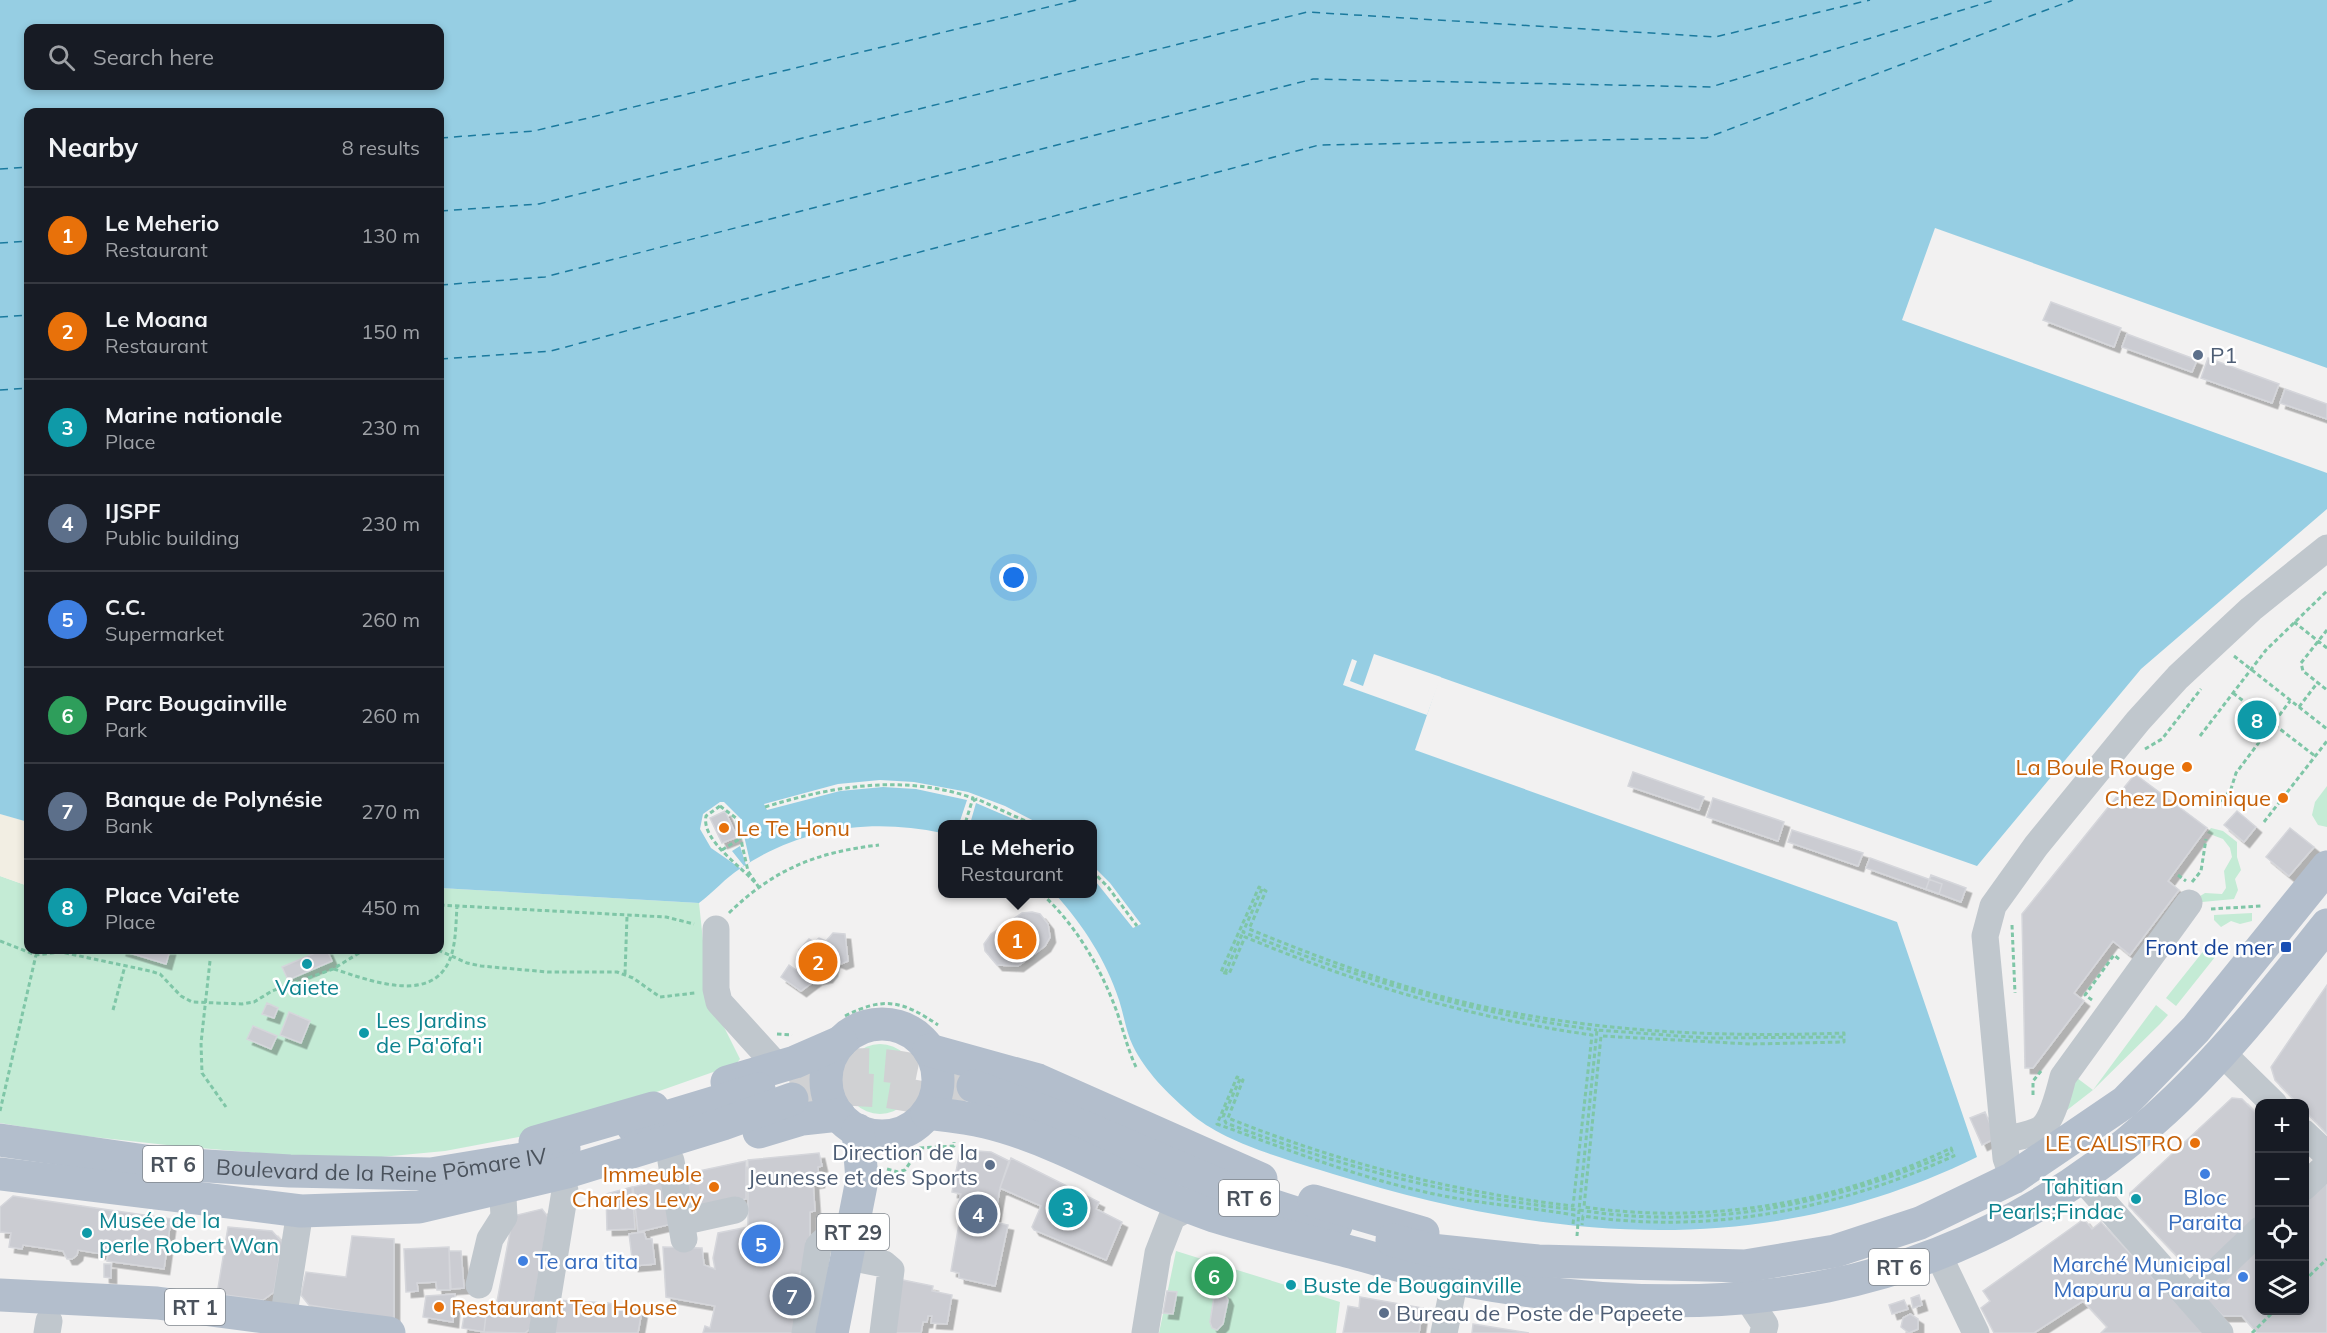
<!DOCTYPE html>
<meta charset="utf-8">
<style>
body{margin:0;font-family:Mulish,sans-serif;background:#242831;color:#f1f3f6}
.controls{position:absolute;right:18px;bottom:18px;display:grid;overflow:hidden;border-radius:12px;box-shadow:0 3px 9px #0003}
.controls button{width:54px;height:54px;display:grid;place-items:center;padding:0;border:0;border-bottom:2px solid #363941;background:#171b24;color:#f1f3f6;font:30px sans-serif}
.you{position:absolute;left:1014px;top:578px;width:21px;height:21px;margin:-15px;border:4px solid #fff;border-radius:50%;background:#1a73e8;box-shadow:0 0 0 9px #1a73e833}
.badge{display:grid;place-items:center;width:39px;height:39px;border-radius:50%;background:#2c6ad1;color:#fff;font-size:20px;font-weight:700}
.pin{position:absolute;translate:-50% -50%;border:3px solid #fff;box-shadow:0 2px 6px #0006}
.popup{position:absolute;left:938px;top:820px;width:159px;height:78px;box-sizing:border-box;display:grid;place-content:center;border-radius:12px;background:#171b24;filter:drop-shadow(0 2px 4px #0005);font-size:20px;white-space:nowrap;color:#9ea1a6}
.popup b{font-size:22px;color:#f1f3f6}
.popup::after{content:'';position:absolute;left:50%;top:100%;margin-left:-12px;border:12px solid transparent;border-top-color:#171b24}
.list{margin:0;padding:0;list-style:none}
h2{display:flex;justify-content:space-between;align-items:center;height:78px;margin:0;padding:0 24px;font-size:26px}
h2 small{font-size:20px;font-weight:400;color:#9ea1a6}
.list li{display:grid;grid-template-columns:39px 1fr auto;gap:18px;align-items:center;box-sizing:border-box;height:96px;padding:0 24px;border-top:2px solid #363941}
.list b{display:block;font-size:22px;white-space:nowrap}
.list p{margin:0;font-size:20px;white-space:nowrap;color:#9ea1a6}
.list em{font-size:20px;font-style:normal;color:#9ea1a6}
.icon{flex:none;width:33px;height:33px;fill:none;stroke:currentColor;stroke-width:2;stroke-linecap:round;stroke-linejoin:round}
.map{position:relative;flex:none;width:2327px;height:1333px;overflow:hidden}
.search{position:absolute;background:#171b24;box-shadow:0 3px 9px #0003;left:24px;top:24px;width:420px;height:66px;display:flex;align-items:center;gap:15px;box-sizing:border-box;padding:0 21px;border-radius:12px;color:#9ea1a6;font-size:22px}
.panel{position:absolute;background:#171b24;box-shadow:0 3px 9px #0003;left:24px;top:108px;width:420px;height:846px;border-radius:12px}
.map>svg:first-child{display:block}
</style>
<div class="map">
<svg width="2327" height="1333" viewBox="0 0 2327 1333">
<defs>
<filter id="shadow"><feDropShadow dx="5.5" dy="5.5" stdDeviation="0" flood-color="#0004"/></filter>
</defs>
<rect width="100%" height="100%" fill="#f2f1f1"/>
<path fill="#c4ebd5" d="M2327 786V827L2318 825 2312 815 2315 802Z
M2211 828 2223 831 2237 842V857L2241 870 2235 879 2238 890 2234 899 2202 902 2197 898 2205 893 2222 894 2226 888 2224 871 2232 857 2230 848 2223 839 2207 833Z
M0 876 28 886V950H440V888L699 903 709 997 740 1059 736 1064 540 1133 445 1151 370 1158 295 1156 176 1146 66 1134 0 1123Z
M2252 913V921L2240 924 2231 921 2221 927 2214 920V915Z
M2205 949 2215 957 2176 1006 2166 998Z
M2156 1005 2168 1015 2160 1024 2093 1090 2053 1121 2077 1078 2093 1090Z
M845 1079a35 35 0 1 1 70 0a35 35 0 1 1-70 0Z
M1176 1251 1340 1302 1336 1333H1159Z"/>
<path fill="#f2eee3" d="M0 814 28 822V886L0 876Z"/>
<path fill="#96cee3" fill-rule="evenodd" d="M0 0H2327V368L1935 228 1902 320 2327 473V509L2141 669 1977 866 1440 677 1415 750 1897 922 1977 1157C1765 1261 1553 1242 1333 1174 1289 1160 1223 1143 1189 1112 1168 1094 1145 1071 1133 1046 1126 1032 1124 1015 1119 1000 1106 960 1083 925 1055 894H1092V824H942V833C872 818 802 827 741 868 725 878 714 892 699 903L440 888V112H28V822L0 814ZM28 28H440V86H28Z"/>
<path fill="#f2f1f1" d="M1374 654 1441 677 1427 715 1343 685 1352 659 1357 661 1350 681 1363 686Z
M880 780 914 782 968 792 1005 806 1040 824H1025L976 803 970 824H959L967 800 916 789 883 787 840 791 767 810 764 804 838 784Z
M720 802H724L740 818 750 862 746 865 740 846 732 851 744 866 740 868 711 848 700 829 703 814Z
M1092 865 1110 883 1141 924 1133 928 1092 877Z"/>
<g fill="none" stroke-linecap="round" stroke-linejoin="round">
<path stroke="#1b7a9e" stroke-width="1.5" stroke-dasharray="8 6" stroke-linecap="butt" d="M440 138 534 131 1077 0
M0 169 28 167
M440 211 539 204 1307 12 1715 37 1870 0
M0 243 28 241
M440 285 545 277 1313 79 1711 87 1995 0
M0 317 28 315
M440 359 551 351 1319 145 1706 138 2073 0
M0 390 28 388"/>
</g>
<path fill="#cbccd2" stroke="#d5d6db" stroke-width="1.5" filter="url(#shadow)" d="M2051 302 2121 328 2114 347 2043 320Z
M2127 334 2197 360 2192 372 2122 347Z
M2208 358 2279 384 2272 403 2201 378Z
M2285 389 2327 404V419L2280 403Z
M1633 772 1704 797 1699 810 1628 786Z
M2135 774 2207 828 2168 881 2179 890 2130 955 2113 941 2074 993 2084 1001 2033 1068H2025L2022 914Z
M1713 798 1784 822 1778 841 1707 817Z
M725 811 737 837 722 843 710 818Z
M2237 811 2256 827 2244 842 2224 825Z
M2290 828 2314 847 2289 876 2266 857Z
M1792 830 1863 853 1858 866 1788 842Z
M1870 858 1942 884 1939 894 1866 868Z
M1931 875 1966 888 1961 902 1926 889Z
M1032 912 1040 914 1048 924 1050 937 1045 946 1018 966 997 965 985 951 984 944 991 934 1022 913Z
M833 933 845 934 848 961 841 964 834 961 832 971 827 977 817 979 801 991 781 977 789 965 796 970 802 963 801 958 804 954 799 950 809 939 814 942 819 938 826 941Z
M120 950H170L166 964Z
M322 950H327L332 961 288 980 282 967Z
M2327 985V1134L2304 1110V1104H2298L2275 1080 2271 1067Z
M267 1003 278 1008 274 1018 262 1014Z
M289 1012 310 1021 301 1043 280 1035Z
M253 1026 277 1036 271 1049 247 1039Z
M2232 1098 2242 1099 2260 1117V1221L2204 1275 2193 1273 2129 1206 2130 1193Z
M1985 1112 1996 1138 1982 1145 1970 1118Z
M963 1150 991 1152 1009 1161 1000 1188 994 1222 1008 1225 995 1286 959 1278V1273L951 1271 962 1206 958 1205 961 1194 952 1192 960 1151Z
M819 1153 822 1166 818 1167 819 1182 813 1183 815 1211 810 1212V1241L806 1242 805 1270 800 1272 802 1286 798 1333H703L705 1326 710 1328 715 1306 666 1297 663 1247 702 1248 704 1265 715 1269 713 1258 718 1233 748 1227V1160Z
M1011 1158 1099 1202 1096 1209 1122 1222 1106 1260 1034 1230 1032 1227 1041 1206 1000 1188Z
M746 1161V1199L687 1212 680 1175Z
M669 1178 676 1223 638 1232 633 1187Z
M2327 1179V1333H2257L2242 1316H2223L2205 1298 2260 1244V1310H2304V1200Z
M632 1187 635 1229 607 1230 606 1194Z
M13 1196 171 1219 164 1269 107 1261 108 1255 78 1250 77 1255 72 1259H67L63 1251 23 1245 22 1249 9 1247 11 1233 0 1232V1207Z
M542 1209 548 1217 530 1329 525 1333 484 1332 487 1306 496 1307 513 1216Z
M2084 1219 2092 1229 2101 1222 2204 1333H2101L2107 1327 2083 1301 2034 1333H1994L1981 1308 1990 1301 1983 1291Z
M228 1227 272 1231 282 1242 274 1292 263 1300 217 1294Z
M644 1232 646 1239H652L655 1264 633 1266 629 1234Z
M352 1236 394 1239V1319L309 1305 301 1295 306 1272 346 1277Z
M449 1247 450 1290H437L436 1282 417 1283 418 1291 406 1292 404 1249Z
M449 1251H461L464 1288 451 1289Z
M104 1264H111V1278L104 1277Z
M898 1279 933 1286 932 1291 952 1295 947 1324 931 1323 932 1316H928L927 1322H923L921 1333H889Z
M1167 1291 1177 1292 1173 1314 1163 1313Z
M1220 1292 1225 1294 1228 1300 1223 1324 1217 1330 1212 1328 1210 1322 1214 1297Z
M455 1294 453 1322 423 1317 426 1296Z
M1919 1295 1922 1305 1913 1308 1911 1298Z
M1360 1297 1423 1308 1419 1333H1343L1348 1306 1359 1308Z
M556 1300 608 1303 642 1310 638 1333H552Z
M1904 1300 1908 1309 1892 1314 1889 1305Z
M466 1305 487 1306 484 1332 462 1328Z
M1910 1314 1918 1319V1329L1909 1333 1901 1327 1903 1318Z
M1473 1324 1529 1333H1472Z"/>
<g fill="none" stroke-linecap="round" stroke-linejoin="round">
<path stroke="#d0d1d3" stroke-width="33" stroke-dasharray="33 16" stroke-linecap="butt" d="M789 1080C805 1076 823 1068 839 1066 887 1061 928 1071 973 1086
M792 1099 846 1089 884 1091 965 1105"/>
<path stroke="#7fc6a7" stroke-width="3" stroke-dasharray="4.5 3" stroke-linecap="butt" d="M2294 622 2327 648
M2327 630 2301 663 2303 671 2327 690
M2234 656 2327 729
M2233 693 2315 756
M2299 707 2318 682
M2200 736 2266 650 2327 591
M2145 749 2162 739 2201 689
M973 801 977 799 1032 824
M720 806 736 818 748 871 758 886C743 867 701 841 706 816Z
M765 807C833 786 903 774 973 798L965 824
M2217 808 2231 789 2236 773 2290 701
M2264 822 2327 741
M722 850 741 838
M1092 871 1108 887 1137 926
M2178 875 2186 881
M2192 882 2201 871 2206 839
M1262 889 1243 932C1363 980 1469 1013 1597 1030
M1042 894C1077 926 1102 970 1118 1015 1124 1033 1128 1050 1136 1067
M440 905 666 917 694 924
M2211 909 2261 906
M729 913C774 869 817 852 879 845
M2012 925 2015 993
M0 941 36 955 61 952 150 971 160 974 181 996 192 1002 242 1004 254 1002 272 991 333 969 364 950
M438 950 467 963 481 966 548 972H617L633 978 660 997 695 993
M210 961 201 1043 202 1073 226 1107
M334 969C371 981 437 1007 452 953 456 939 456 921 457 906
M1225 973 1243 932
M625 974 627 916
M2092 1000 2085 995 2114 955 2120 960
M113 1010 125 966
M845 1016C884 996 903 1001 938 1025
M777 1034 792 1035
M1843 1037 1706 1038 1597 1030 1579 1210C1709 1231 1833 1204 1953 1152
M1240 1079 1223 1117 1226 1123C1345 1168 1452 1197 1579 1210L1577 1236
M2033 1095V1081L2041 1071
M0 1111 36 955
M887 1169 898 1172 905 1170 920 1148 954 1146V1142
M1573 1224 1574 1215C1527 1207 1481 1204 1434 1194 1359 1178 1289 1150 1217 1124L1237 1077 1243 1080 1228 1118C1340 1163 1453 1192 1573 1206L1592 1035C1471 1018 1358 984 1245 937L1229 974 1221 972 1259 887 1266 891 1249 929C1308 953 1367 976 1429 993 1564 1031 1704 1038 1844 1033V1042L1751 1044 1601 1036 1584 1207C1708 1225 1838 1203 1951 1148L1954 1156C1837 1209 1711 1235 1583 1216L1582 1225
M2304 1281 2327 1259
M2252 1333 2275 1310"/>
<path stroke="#c0c7cd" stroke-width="27" d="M716 929V989L719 1002 778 1067
M2221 1052 2274 1104
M2304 1133 2327 1155
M2004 1140C2015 1137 2031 1135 2041 1129 2052 1121 2060 1089 2063 1077L2189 903
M671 1161 684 1239
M2080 1176 2220 1333
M2013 1178 2006 1158 1985 936 1993 906 2036 846 2138 721 2178 677 2251 609 2327 548
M2304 1187 2327 1165
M681 1222 735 1210
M1938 1254 1976 1333
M864 1260 884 1264 891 1270 883 1333
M479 1285 490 1239 504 1217 503 1197
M2190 1297 2260 1230
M1748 1299 1765 1325 1763 1333
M47 1333 49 1321
M281 1333 300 1211
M542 1333 565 1191
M805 1333 818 1247C827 1234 838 1238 851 1239
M1145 1333 1158 1253 1172 1217 1190 1207
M1444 1333 1455 1279"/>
<g stroke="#b3becc" stroke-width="33">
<circle cx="882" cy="1080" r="56"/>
<path d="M929 1050 1038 1080 1261 1179"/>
<path d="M727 1082 795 1062 841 1042"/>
<path d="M973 1086 1072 1122 1250 1198 1336 1226"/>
<path d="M927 1113C953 1116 979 1119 1004 1127 1077 1149 1142 1192 1214 1216 1256 1229 1300 1239 1343 1250 1381 1260 1418 1272 1457 1279 1717 1329 1951 1301 2155 1119 2219 1062 2274 992 2327 925"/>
<path d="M633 1127 759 1089"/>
<path d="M759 1132 802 1119 839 1115"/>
<path id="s1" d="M0 1140 159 1163 290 1171 431 1174 541 1156 564 1149"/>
<path d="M535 1142 653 1108"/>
<path d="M0 1174 301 1211 419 1207 567 1172 723 1124 792 1099"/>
<path d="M1314 1201 1423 1233"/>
<path d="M1392 1240 1431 1250 1538 1261 1745 1266 1835 1251 1920 1223 2013 1178 2125 1102 2196 1029 2327 867"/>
<path d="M0 1295 157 1303 389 1333"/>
<path d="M832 1333 862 1180 858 1130"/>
</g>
</g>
<g fill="#5c6f8a" stroke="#fff" stroke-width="2">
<circle cx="2198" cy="355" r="6"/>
<circle cx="990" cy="1165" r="6"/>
<circle cx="1384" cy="1313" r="6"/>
</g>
<g fill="#e8710a" stroke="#fff" stroke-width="2">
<circle cx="2187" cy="767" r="6"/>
<circle cx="2283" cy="798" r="6"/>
<circle cx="724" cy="828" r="6"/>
<circle cx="2195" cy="1143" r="6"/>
<circle cx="714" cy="1187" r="6"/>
<circle cx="439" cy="1307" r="6"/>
</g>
<rect fill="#1a4fb4" stroke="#fff" stroke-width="2" x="2280" y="941" width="12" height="12" rx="3"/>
<g fill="#0f9aa8" stroke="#fff" stroke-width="2">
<circle cx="307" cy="964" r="6"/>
<circle cx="364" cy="1033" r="6"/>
<circle cx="2136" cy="1199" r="6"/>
<circle cx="87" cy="1233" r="6"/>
<circle cx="1291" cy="1285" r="6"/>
</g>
<g fill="#3f7fe0" stroke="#fff" stroke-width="2">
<circle cx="2205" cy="1174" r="6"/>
<circle cx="523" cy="1261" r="6"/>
<circle cx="2243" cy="1277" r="6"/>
</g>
<g text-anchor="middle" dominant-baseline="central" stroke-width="5" stroke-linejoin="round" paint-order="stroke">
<g fill="#fff" stroke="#80868d" stroke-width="1.5">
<rect x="143" y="1146" width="60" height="36" rx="4.5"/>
<rect x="1219" y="1180" width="60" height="36" rx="4.5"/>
<rect x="817" y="1214" width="72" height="36" rx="4.5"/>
<rect x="1869" y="1249" width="60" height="36" rx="4.5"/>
<rect x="165" y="1289" width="60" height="36" rx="4.5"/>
</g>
<g font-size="21" font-weight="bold" fill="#4a525c">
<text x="173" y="1164">RT 6</text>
<text x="1249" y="1198">RT 6</text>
<text x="853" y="1232">RT 29</text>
<text x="1899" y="1267">RT 6</text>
<text x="195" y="1307">RT 1</text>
</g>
<g font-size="22" fill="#4e5e75" stroke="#fff" text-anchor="start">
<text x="2210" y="355">P1</text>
<text x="978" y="1152" text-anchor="end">Direction de la<tspan x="978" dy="25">Jeunesse et des Sports</tspan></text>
<text x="1396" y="1313">Bureau de Poste de Papeete</text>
</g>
<g font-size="22" fill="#c56008" stroke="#fff" text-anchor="end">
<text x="2175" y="767">La Boule Rouge</text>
<text x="2271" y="798">Chez Dominique</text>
<text x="736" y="828" text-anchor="start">Le Te Honu</text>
<text x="2183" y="1143">LE CALISTRO</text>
<text x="702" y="1174">Immeuble<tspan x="702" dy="25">Charles Levy</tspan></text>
<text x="451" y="1307" text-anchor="start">Restaurant Tea House</text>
</g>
<g font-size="22" fill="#164399" stroke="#fff" text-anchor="end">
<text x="2274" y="947">Front de mer</text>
</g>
<g font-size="22" fill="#0d838f" stroke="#fff" text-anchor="start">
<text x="307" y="987" text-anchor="middle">Vaiete</text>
<text x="376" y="1020">Les Jardins<tspan x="376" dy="25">de Pā'ōfa'i</tspan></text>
<text x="2124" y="1186" text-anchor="end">Tahitian<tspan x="2124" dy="25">Pearls;Findac</tspan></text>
<text x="99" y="1220">Musée de la<tspan x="99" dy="25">perle Robert Wan</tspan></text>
<text x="1303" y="1285">Buste de Bougainville</text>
</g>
<g font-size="22" fill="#4a525c" stroke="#fff">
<text stroke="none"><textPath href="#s1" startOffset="384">Boulevard de la Reine Pōmare IV</textPath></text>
</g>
<g font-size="22" fill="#366cbe" stroke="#fff">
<text x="2205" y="1197">Bloc<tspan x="2205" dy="25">Paraita</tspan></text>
<text x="535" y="1261" text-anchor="start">Te ara tita</text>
<text x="2231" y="1264" text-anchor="end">Marché Municipal<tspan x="2231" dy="25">Mapuru a Paraita</tspan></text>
</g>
</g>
</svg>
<div class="controls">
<button>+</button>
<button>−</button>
<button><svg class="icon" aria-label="locate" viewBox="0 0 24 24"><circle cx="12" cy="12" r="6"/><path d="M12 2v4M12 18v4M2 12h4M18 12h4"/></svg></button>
<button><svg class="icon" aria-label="layers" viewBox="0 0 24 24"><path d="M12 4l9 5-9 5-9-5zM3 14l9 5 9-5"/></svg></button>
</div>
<div class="you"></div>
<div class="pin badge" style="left:1017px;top:940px;background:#e8710a">1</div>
<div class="popup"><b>Le Meherio</b>Restaurant</div>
<div class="pin badge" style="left:818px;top:962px;background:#e8710a">2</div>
<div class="pin badge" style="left:1068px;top:1208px;background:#0f9aa8">3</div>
<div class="pin badge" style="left:978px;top:1214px;background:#5c6f8a">4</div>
<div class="pin badge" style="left:761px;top:1244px;background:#3f7fe0">5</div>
<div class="pin badge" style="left:1214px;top:1276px;background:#2e9e5b">6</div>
<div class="pin badge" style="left:792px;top:1296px;background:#5c6f8a">7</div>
<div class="pin badge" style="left:2257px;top:720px;background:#0f9aa8">8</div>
<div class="search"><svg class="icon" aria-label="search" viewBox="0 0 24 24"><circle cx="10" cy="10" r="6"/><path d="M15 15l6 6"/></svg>Search here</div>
<section class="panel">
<h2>Nearby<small>8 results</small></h2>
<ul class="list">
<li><span class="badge" style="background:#e8710a">1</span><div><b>Le Meherio</b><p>Restaurant</p></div><em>130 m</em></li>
<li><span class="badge" style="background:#e8710a">2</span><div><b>Le Moana</b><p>Restaurant</p></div><em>150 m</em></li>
<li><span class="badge" style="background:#0f9aa8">3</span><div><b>Marine nationale</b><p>Place</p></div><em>230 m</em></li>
<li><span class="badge" style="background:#5c6f8a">4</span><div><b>IJSPF</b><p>Public building</p></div><em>230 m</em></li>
<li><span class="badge" style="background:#3f7fe0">5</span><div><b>C.C.</b><p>Supermarket</p></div><em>260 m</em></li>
<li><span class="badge" style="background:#2e9e5b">6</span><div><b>Parc Bougainville</b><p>Park</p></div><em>260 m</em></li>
<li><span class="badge" style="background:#5c6f8a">7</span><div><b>Banque de Polynésie</b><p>Bank</p></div><em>270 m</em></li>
<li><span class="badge" style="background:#0f9aa8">8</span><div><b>Place Vai'ete</b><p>Place</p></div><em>450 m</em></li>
</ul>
</section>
</div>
